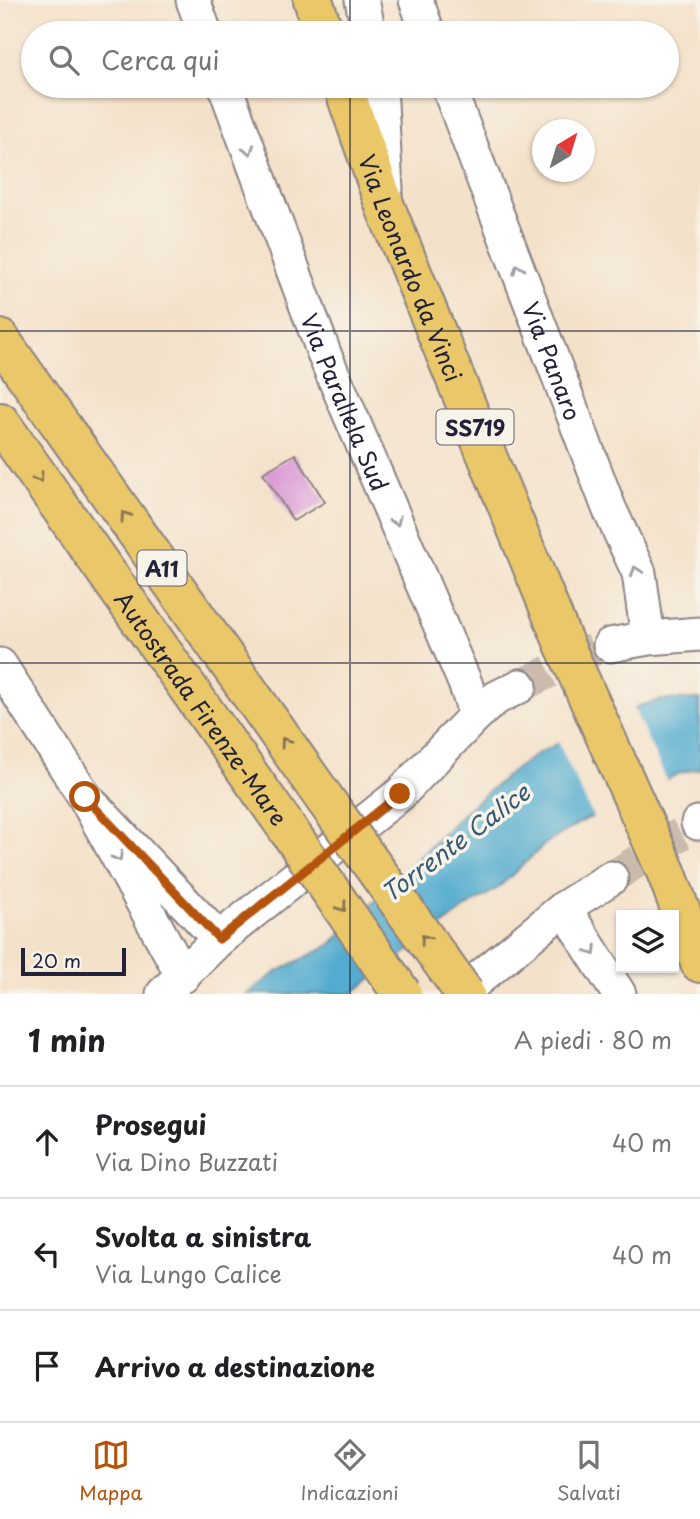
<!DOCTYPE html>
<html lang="it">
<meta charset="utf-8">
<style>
body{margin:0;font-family:"Playpen Sans",sans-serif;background:#f2f2f2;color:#202124}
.controls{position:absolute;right:21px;bottom:21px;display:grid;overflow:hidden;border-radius:0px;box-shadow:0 2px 5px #0004}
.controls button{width:63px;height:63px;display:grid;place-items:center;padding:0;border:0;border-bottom:2px solid #e0e0e0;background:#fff;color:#202124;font:35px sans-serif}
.compass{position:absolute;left:532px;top:119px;width:63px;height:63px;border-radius:50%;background:#fff;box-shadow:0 2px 5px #0004;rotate:38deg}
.scale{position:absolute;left:21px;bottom:18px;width:105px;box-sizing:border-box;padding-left:7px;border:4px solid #22223b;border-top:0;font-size:19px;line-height:24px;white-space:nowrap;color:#22223b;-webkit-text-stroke:5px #f7f3e8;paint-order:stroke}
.stop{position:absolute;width:21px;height:21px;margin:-16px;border:5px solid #b45309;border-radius:50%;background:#fff}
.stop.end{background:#b45309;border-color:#fff;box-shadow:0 2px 7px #0008}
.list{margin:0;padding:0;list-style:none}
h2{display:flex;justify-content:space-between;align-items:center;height:91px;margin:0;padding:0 28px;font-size:30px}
h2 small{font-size:23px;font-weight:400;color:#757577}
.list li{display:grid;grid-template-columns:46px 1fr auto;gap:21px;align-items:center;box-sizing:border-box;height:112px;padding:0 28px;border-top:2px solid #e0e0e0}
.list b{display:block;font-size:26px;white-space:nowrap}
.list p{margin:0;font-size:23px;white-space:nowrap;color:#757577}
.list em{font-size:23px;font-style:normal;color:#757577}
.icon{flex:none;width:38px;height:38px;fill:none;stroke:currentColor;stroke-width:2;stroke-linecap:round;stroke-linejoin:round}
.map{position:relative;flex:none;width:700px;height:994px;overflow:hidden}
.search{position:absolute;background:#fff;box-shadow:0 2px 5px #0004;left:21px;right:21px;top:21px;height:77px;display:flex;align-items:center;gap:18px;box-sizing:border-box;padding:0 24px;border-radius:38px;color:#757577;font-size:26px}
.sheet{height:427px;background:#fff}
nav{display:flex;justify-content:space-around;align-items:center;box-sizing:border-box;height:98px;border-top:2px solid #e0e0e0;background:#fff;font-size:19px;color:#757577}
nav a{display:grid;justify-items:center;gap:4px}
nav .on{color:#b45309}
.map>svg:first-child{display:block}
</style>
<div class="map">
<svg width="700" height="994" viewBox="0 0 700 994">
<rect width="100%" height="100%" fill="#f7f3e8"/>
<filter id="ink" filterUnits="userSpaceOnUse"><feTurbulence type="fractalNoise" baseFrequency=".0143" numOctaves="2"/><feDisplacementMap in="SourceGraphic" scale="14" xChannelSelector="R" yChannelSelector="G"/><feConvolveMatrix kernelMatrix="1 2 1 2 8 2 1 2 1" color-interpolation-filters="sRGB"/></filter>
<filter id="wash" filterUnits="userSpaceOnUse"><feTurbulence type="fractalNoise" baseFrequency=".00686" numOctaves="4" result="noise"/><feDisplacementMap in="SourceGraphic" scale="28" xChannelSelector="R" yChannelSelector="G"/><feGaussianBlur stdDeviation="1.57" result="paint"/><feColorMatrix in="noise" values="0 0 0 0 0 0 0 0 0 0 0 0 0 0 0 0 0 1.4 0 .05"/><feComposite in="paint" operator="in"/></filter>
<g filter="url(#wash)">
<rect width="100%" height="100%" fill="#f4e1c9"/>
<path fill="#52accf" stroke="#3a6785" stroke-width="2" d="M700 699V768L680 773 581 822 545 844 498 888 467 907 351 994H247L278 971 330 945 466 811 510 773 540 752 639 706 661 700Z"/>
<path fill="#f4e1c9" d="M632 705 668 783 594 819 557 740Z"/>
<g id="blocks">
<path fill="#da9ad6" d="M295 454 325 502 293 521 263 473Z"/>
</g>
</g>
<g filter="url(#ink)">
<use href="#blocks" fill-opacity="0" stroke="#8b8282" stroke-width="2"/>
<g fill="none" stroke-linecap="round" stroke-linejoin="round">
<path stroke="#cabbad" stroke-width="33" stroke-dasharray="33 17" stroke-linecap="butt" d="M520 686 599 647 610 645
M611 878 698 823"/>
<defs>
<g id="minor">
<path d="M193 0 205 33"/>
<path d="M362 0 369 33"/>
<path d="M416 0 428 33"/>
<path id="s1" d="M225 86 325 356 465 683 476 715"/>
<path d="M380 86 386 189"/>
<path id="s2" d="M448 86 609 508 639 573 648 638"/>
<path d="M610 645 648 638 700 634"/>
<path d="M0 665 85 797"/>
<path d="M698 823H700"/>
<path d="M564 908 619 994"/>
<path d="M183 976 85 797 219 939"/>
<path d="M163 994 219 939 400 794 476 715 496 698 520 686"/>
<path d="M460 994 564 908 611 878"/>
</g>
<g id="primary">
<path d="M313 0 324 33"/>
<path id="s3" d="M343 86 386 209 564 644"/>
<path d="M667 874 700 963"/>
</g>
<g id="motorway">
<path d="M0 339 324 798"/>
<path id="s4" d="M0 422 289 831"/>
</g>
</defs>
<use href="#minor" stroke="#8b8282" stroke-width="37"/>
<use href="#primary" stroke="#8b8282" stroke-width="42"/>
<use href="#motorway" stroke="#8b8282" stroke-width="42"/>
<use href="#minor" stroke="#fff" stroke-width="33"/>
<use href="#primary" stroke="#eac769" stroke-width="38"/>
<use href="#motorway" stroke="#eac769" stroke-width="38"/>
<defs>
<path id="primary-bridge" d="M564 644 667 874"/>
<path id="motorway-bridge" d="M324 798 465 994
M289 831 402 994"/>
</defs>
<use href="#primary-bridge" stroke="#8b8282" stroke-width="42" stroke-linecap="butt"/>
<use href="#motorway-bridge" stroke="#8b8282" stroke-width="42" stroke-linecap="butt"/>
<use href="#primary-bridge" stroke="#eac769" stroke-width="38"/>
<use href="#motorway-bridge" stroke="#eac769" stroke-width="38"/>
</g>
<defs><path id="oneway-chevron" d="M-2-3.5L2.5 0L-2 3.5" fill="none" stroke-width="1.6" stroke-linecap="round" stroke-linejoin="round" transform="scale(1.75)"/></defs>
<g stroke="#9c9ca7">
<use href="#oneway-chevron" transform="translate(249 150) rotate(70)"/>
<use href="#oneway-chevron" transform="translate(518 269) rotate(-111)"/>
<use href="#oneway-chevron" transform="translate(396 521) rotate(67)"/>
<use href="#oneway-chevron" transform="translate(636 571) rotate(-108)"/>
<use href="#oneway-chevron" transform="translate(118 857) rotate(61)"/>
<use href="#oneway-chevron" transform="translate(592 951) rotate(58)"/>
</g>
<g stroke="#867452">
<use href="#oneway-chevron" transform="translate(39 478) rotate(55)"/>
<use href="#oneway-chevron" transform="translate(125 516) rotate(-125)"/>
<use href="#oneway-chevron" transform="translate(285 742) rotate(-125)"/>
<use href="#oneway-chevron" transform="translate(342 907) rotate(55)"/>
<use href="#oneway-chevron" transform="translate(425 939) rotate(-126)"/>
</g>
</g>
<g fill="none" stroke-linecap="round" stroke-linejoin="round" filter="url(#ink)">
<path stroke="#b45309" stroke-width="9" d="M85 797 219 939 400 794"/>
</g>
<path fill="none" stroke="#22223b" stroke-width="2" stroke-opacity="0.55" d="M350 0V33M350 86V994M0 331H700M0 663H700"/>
<g text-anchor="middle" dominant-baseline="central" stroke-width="7" stroke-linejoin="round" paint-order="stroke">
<g fill="#f7f3e8" stroke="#62616f" stroke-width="2">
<rect x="436.5" y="409.5" width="77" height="35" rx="5"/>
<rect x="137.5" y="550.5" width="49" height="35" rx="5"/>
</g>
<g font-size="21" font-weight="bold" fill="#22223b">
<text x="475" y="427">SS719</text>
<text x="162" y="568">A11</text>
</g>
<g font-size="23" fill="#22223b" stroke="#f7f3e8">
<text stroke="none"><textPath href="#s3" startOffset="194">Via Leonardo da Vinci</textPath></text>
<text stroke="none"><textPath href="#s2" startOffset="294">Via Panaro</textPath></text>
<text stroke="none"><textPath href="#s1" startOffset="338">Via Parallela Sud</textPath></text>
<text stroke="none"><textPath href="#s4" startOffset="350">Autostrada Firenze-Mare</textPath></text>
</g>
<g font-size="24" font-style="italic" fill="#355976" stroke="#f7f3e8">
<text transform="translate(455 842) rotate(-37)">Torrente Calice</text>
</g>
</g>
</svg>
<div class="controls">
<button><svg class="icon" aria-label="layers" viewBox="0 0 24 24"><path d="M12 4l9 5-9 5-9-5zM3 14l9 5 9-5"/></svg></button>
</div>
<svg class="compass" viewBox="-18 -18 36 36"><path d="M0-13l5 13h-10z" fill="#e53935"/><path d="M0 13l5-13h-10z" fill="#757577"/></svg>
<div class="scale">20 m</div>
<div class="stop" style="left:85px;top:797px"></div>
<div class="stop end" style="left:400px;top:794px"></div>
<div class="search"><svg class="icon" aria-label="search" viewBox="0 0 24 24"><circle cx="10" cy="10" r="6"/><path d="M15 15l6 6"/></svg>Cerca qui</div>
</div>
<section class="sheet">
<h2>1 min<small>A piedi · 80 m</small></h2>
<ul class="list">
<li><svg class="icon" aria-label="ahead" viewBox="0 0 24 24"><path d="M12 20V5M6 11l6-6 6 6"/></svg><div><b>Prosegui</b><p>Via Dino Buzzati</p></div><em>40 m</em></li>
<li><svg class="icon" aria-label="left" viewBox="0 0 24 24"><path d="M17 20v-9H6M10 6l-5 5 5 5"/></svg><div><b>Svolta a sinistra</b><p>Via Lungo Calice</p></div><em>40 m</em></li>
<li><svg class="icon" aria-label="arrive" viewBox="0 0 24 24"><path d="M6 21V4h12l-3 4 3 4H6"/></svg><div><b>Arrivo a destinazione</b></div></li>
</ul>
</section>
<nav>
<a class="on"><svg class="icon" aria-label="map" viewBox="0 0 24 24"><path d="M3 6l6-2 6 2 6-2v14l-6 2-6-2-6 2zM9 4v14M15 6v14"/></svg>Mappa</a>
<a><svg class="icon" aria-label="directions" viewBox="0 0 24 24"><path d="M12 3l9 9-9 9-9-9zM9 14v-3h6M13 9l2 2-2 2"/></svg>Indicazioni</a>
<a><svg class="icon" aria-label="saved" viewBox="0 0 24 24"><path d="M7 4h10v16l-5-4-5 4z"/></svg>Salvati</a>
</nav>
